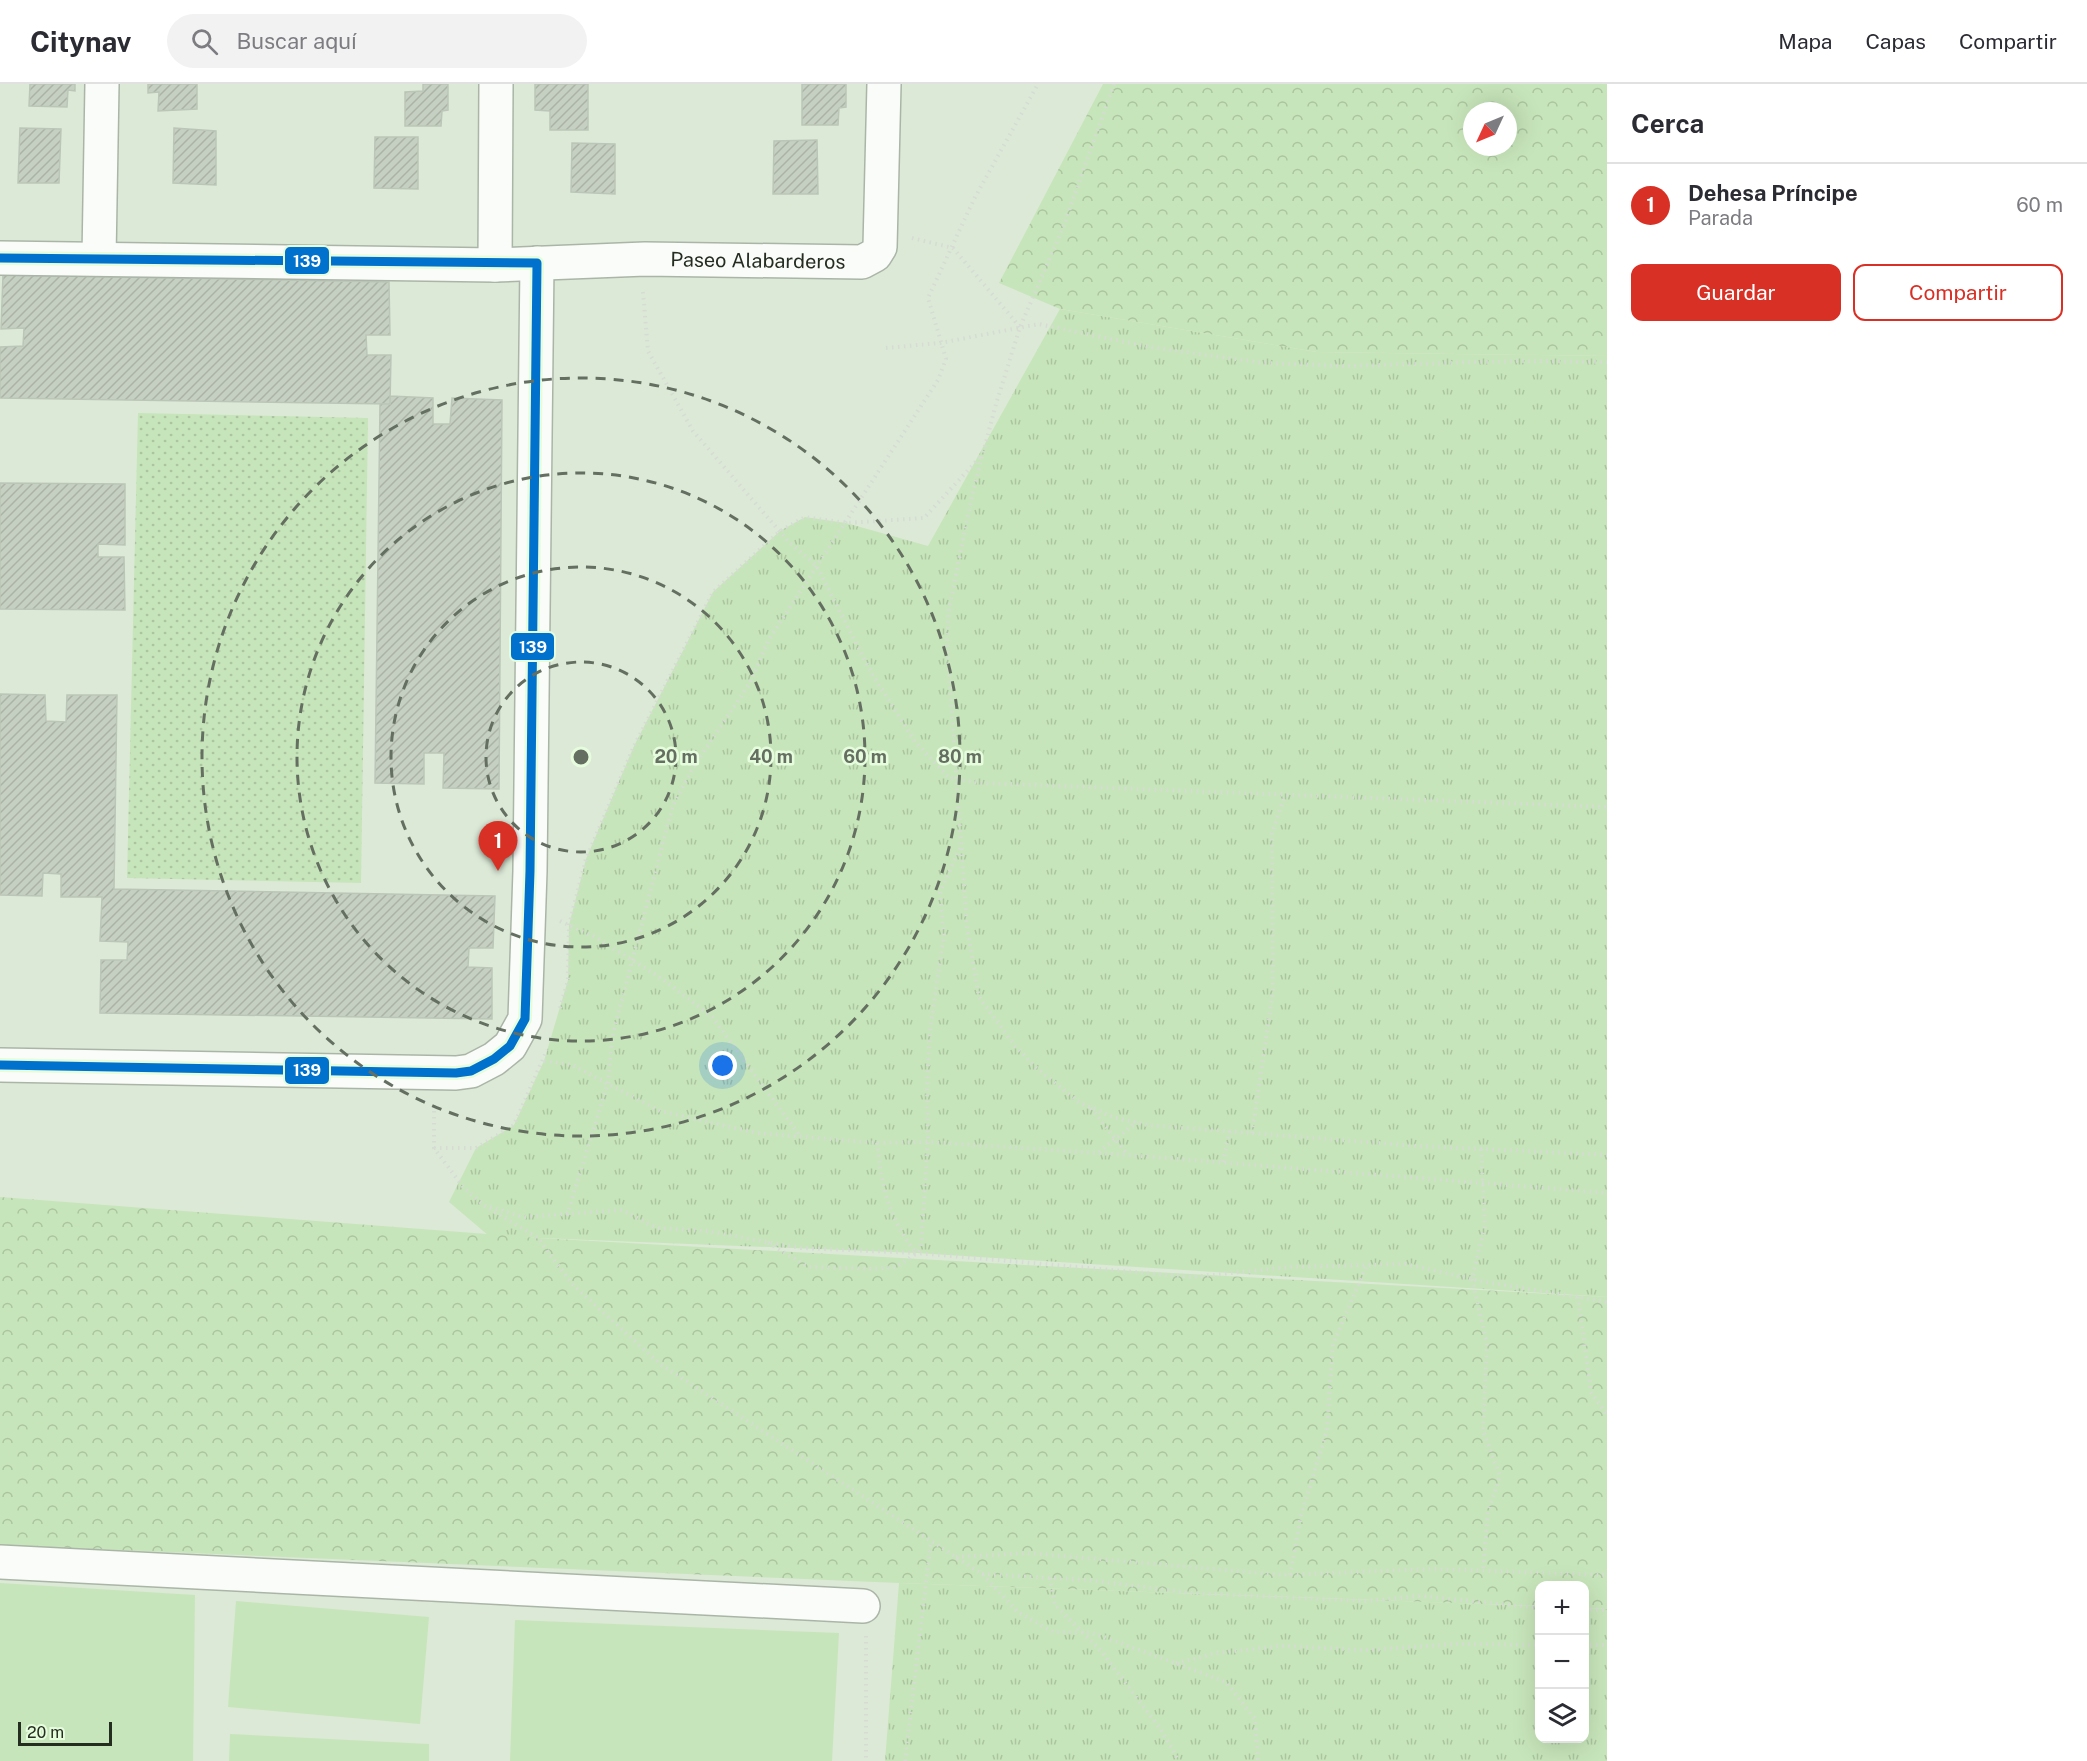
<!DOCTYPE html>
<html lang="es">
<meta charset="utf-8">
<style>
body{margin:0;font-family:"Public Sans",sans-serif;background:#f2f2f3;color:#2b2b33}
.controls{position:absolute;right:18px;bottom:18px;display:grid;overflow:hidden;border-radius:12px;box-shadow:0 6px 24px #0002}
.controls button{width:54px;height:54px;display:grid;place-items:center;padding:0;border:0;border-bottom:2px solid #e1e1e2;background:#fff;color:#2b2b33;font:30px sans-serif}
.compass{position:absolute;left:1463px;top:18px;width:54px;height:54px;border-radius:50%;background:#fff;box-shadow:0 6px 24px #0002;rotate:226deg}
.scale{position:absolute;left:18px;bottom:15px;width:94px;box-sizing:border-box;padding-left:6px;border:3px solid #252d21;border-top:0;font-size:16px;line-height:21px;white-space:nowrap;color:#252d21;-webkit-text-stroke:4px #e6fddd;paint-order:stroke}
.you{position:absolute;left:723px;top:982px;width:21px;height:21px;margin:-15px;border:4px solid #fff;border-radius:50%;background:#1a73e8;box-shadow:0 0 0 9px #1a73e833}
.badge{display:grid;place-items:center;width:39px;height:39px;border-radius:50%;background:#d93025;color:#fff;font-size:20px;font-weight:700}
.pin{position:absolute;translate:-50% -50px;filter:drop-shadow(0 2px 3px #0008)}
.pin::after{content:'';position:absolute;top:32px;width:21px;height:18px;background:inherit;clip-path:polygon(0 0,100% 0,50% 100%)}
.list{margin:0;padding:0;list-style:none}
h2{display:flex;justify-content:space-between;align-items:center;height:78px;margin:0;padding:0 24px;font-size:26px}
h2 small{font-size:20px;font-weight:400;color:#7c7c81}
.list li{display:grid;grid-template-columns:39px 1fr auto;gap:18px;align-items:center;box-sizing:border-box;height:84px;padding:0 24px;border-top:2px solid #e1e1e2}
.list b{display:block;font-size:22px;white-space:nowrap}
.list p{margin:0;font-size:20px;white-space:nowrap;color:#7c7c81}
.list em{font-size:20px;font-style:normal;color:#7c7c81}
.actions{display:flex;gap:12px;padding:18px 24px}
.actions a{flex:1;padding:14px 0;border:2px solid #d93025;border-radius:12px;text-align:center;font-size:21px;color:#d93025}
.actions .main{background:#d93025;color:#fff}
.icon{flex:none;width:33px;height:33px;fill:none;stroke:currentColor;stroke-width:2;stroke-linecap:round;stroke-linejoin:round}
.map{position:relative;flex:none;width:1607px;height:1677px;overflow:hidden}
header{display:flex;align-items:center;gap:36px;box-sizing:border-box;height:84px;padding:0 30px;background:#fff;border-bottom:2px solid #e1e1e2}
header strong{font-size:28px}
nav{display:flex;gap:33px;margin-inline-start:auto;font-size:21px}
.search{width:420px;height:54px;background:#f2f2f3;display:flex;align-items:center;gap:15px;box-sizing:border-box;padding:0 21px;border-radius:33px;color:#7c7c81;font-size:22px}
main{display:flex}
aside{flex:1;background:#fff}
.map>svg:first-child{display:block}
</style>
<header>
<strong>Citynav</strong>
<div class="search"><svg class="icon" aria-label="search" viewBox="0 0 24 24"><circle cx="10" cy="10" r="6"/><path d="M15 15l6 6"/></svg>Buscar aquí</div>
<nav><a>Mapa</a><a>Capas</a><a>Compartir</a></nav>
</header>
<main>
<div class="map">
<svg width="1607" height="1677" viewBox="0 0 1607 1677">
<defs>
<pattern id="grass-tufts" width="24" height="20" patternUnits="userSpaceOnUse" patternTransform="scale(1.5)"><rect width="24" height="20" fill="#c7e5ba"/><path d="M3 7l-1-3M5 7V3M7 7l1-3M15 17l-1-3M17 17v-4M19 17l1-3" fill="none" stroke="#abc5a0"/></pattern>
<pattern id="forest-crowns" width="20" height="18" patternUnits="userSpaceOnUse" patternTransform="scale(1.5)"><rect width="20" height="18" fill="#c7e5ba"/><path d="M2 6a3 3 0 1 1 6 0M12 15a3 3 0 1 1 6 0" fill="none" stroke="#abc5a0"/></pattern>
<pattern id="park-dots" width="8" height="8" patternUnits="userSpaceOnUse" patternTransform="scale(1.5)"><rect width="8" height="8" fill="#c7e5ba"/><path d="M2 2h.1M6 6h.1" fill="none" stroke="#abc5a0" stroke-width="1.8" stroke-linecap="round"/></pattern>
<pattern id="building-hatch" width="6" height="6" patternUnits="userSpaceOnUse" patternTransform="scale(1.5)"><rect width="6" height="6" fill="#c6d0c2"/><path d="M-1 1l2-2M0 6l6-6M5 7l2-2" fill="none" stroke="#aab3a6"/></pattern>
</defs>
<rect width="100%" height="100%" fill="#dce9d7"/>
<path fill="url(#grass-tufts)" d="M1060 225 1317 268 1607 272V1213L917 1169 489 1152 449 1118 476 1064 514 1041 544 977 568 896 569 841 586 775 634 662 713 508 780 447 805 433 846 439 928 462Z
M899 1499 1539 1522 1540 1654H1584L1585 1524 1607 1525V1677H885Z"/>
<path fill="url(#forest-crowns)" fill-rule="evenodd" d="M1103 0H1607V272L1317 268 1060 225 999 199ZM1472 27H1508V63H1472Z
M0 1113 538 1154 1607 1213V1525L1585 1524 1584 1502H1540L1539 1522 899 1499 0 1461Z"/>
<path fill="url(#park-dots)" d="M138 329 368 334 361 799 127 794Z"/>
<path fill="#c7e5ba" d="M0 1499 195 1511 193 1677H0Z
M236 1517 429 1533 420 1640 228 1623Z
M515 1536 839 1549 832 1677H510Z
M230 1650 429 1660V1677H229Z"/>
<path fill="url(#building-hatch)" stroke="#bcc6b8" stroke-width="1.5" d="M30 0H75V7L68 6 67 23 29 22Z
M148 0H197V25L158 27 159 8 148 9Z
M423 0H448V26L442 27 441 42H405V8L423 7Z
M535 0H588V46H550V27L535 26Z
M802 0H846V23L839 24 838 41H802Z
M20 44 61 45 59 99H18Z
M174 44 216 47V101L173 99Z
M375 53H418V105L374 104Z
M817 56 818 110H773L774 57Z
M572 59 615 60V110L571 108Z
M3 191 389 198 390 251H366L367 271H391L390 320 0 314V263L23 262 24 244 1 245Z
M390 312 433 314V340H450L452 314 502 316 499 705 443 704 444 669H424V700L375 699 380 320H390Z
M0 399 125 400V461L98 460V473H124L125 526 0 525Z
M0 610 45 611 46 637 66 638 67 611H117L114 805 495 812 493 864H469L468 883 492 884V935L100 929 101 876H127L128 858 100 857 102 813H61V790L43 789 42 812 0 811Z"/>
<g fill="none" stroke-linecap="round" stroke-linejoin="round">
<defs>
<g id="minor">
<path id="s1" d="M0 174 495 181 645 175 862 178 875 171 880 163 884 0"/>
<path d="M99 174 102 0"/>
<path d="M495 181 496 0"/>
<path d="M0 981 456 989 471 987 494 975 510 962 525 935 530 787 537 179"/>
<path d="M0 1478 863 1522"/>
</g>
</defs>
<use href="#minor" stroke="#aab5a7" stroke-width="36"/>
<path stroke="#d6dbd4" stroke-width="4" stroke-dasharray="1.5 4.5" stroke-linecap="butt" d="M1114 0 1062 146 1020 243 996 320 973 407 949 525 947 560 967 843 979 913 1015 962 1035 983 1080 1019 1113 1033 1147 1041 1417 1062 1607 1071
M912 154 953 164 1020 243
M643 208 648 267 693 347 788 457 816 481 872 590 916 659 949 694 982 699 1607 723
M886 264 940 259 1039 240 1149 263 1264 279 1345 282 1517 277 1607 278
M560 837 597 854 664 896 712 933 800 1052
M560 924 568 896 569 841 586 775 634 662 713 508 780 447 805 433 846 439 924 434 982 371
M544 977 572 981 660 1027 757 1049 877 1059 928 1058 1127 1071 1607 1109
M434 1021V1064L464 1104 485 1122 538 1154 572 1200 660 1280 982 1490 1018 1528 1053 1548 1093 1549 1226 1598 1255 1635 1258 1677
M1091 1024 1127 1070
M1252 1049 1273 907 1272 749 1285 711
M877 1059C882 1103 888 1133 916 1169
M434 1064H476L514 1041 547 966
M1481 1065 1485 1142 1472 1195 1487 1260 1483 1346 1500 1392 1488 1428 1483 1487
M1099 1068 1137 1038
M1223 1078 1230 1047
M490 1123 523 1133 622 1126 657 1144 706 1147 801 1164 917 1169 1192 1193 1292 1183 1405 1180 1486 1198 1607 1218
M567 1131 608 999 612 954 673 721 694 682 750 599 768 557 938 296 946 275 928 214 974 115 1038 0
M768 1159 809 1183 874 1185 896 1183 917 1169 921 1162 928 1058 927 1002 930 947 944 850 940 809 960 764
M1578 1213 1591 1308 1607 1331
M956 1473 1027 1469 1283 1491 1434 1485 1607 1491
M982 1490 1088 1496 1191 1509 1367 1517 1422 1512 1540 1524
M1290 1491 1301 1432 1327 1346 1333 1260 1367 1181
M1050 1494 1055 1521 1102 1568 1161 1646 1179 1677
M1584 1525 1607 1526
M866 1552V1677
M1584 1561H1607
M1176 1579 1218 1569 1281 1562 1367 1566 1457 1560 1540 1561
M905 1677 931 1457"/>
<use href="#minor" stroke="#fafcf9" stroke-width="33"/>
<defs>
<path id="bus-1" d="M0 174 537 179 530 787 525 935 510 962 494 975 471 987 456 989 0 981"/>
</defs>
<use href="#bus-1" stroke="#e6fddd" stroke-width="14"/>
<use href="#bus-1" stroke="#0072ce" stroke-width="9"/>
</g>
<g fill="none" stroke="#656f61" stroke-width="3" stroke-dasharray="10 8">
<circle cx="581" cy="673" r="95"/>
<circle cx="581" cy="673" r="190"/>
<circle cx="581" cy="673" r="284"/>
<circle cx="581" cy="673" r="379"/>
</g>
<g text-anchor="middle" dominant-baseline="central" stroke-width="5" stroke-linejoin="round" paint-order="stroke">
<g font-size="20" fill="#252d21" stroke="#e6fddd">
<text stroke="none"><textPath href="#s1" startOffset="758">Paseo Alabarderos</textPath></text>
</g>
</g>
<circle cx="581" cy="673" r="9" fill="#656f61" stroke="#e6fddd" stroke-width="3"/>
<g font-size="18" text-anchor="middle" font-weight="bold" fill="#656f61" stroke="#e6fddd" stroke-width="5" stroke-linejoin="round" paint-order="stroke">
<text x="676" y="679">20 m</text>
<text x="771" y="679">40 m</text>
<text x="865" y="679">60 m</text>
<text x="960" y="679">80 m</text>
</g>
<g stroke="#e6fddd" stroke-width="2">
<rect x="284" y="162" width="46" height="29" rx="6" fill="#0072ce"/>
<rect x="510" y="548" width="45" height="29" rx="6" fill="#0072ce"/>
<rect x="284" y="972" width="46" height="29" rx="6" fill="#0072ce"/>
</g>
<g font-size="16" text-anchor="middle" font-weight="bold" fill="#fff">
<text x="307" y="183">139</text>
<text x="533" y="569">139</text>
<text x="307" y="992">139</text>
</g>
</svg>
<div class="controls">
<button>+</button>
<button>−</button>
<button><svg class="icon" aria-label="layers" viewBox="0 0 24 24"><path d="M12 4l9 5-9 5-9-5zM3 14l9 5 9-5"/></svg></button>
</div>
<svg class="compass" viewBox="-18 -18 36 36"><path d="M0-13l5 13h-10z" fill="#e53935"/><path d="M0 13l5-13h-10z" fill="#7c7c81"/></svg>
<div class="scale">20 m</div>
<div class="you"></div>
<div class="pin badge" style="left:498px;top:787px">1</div>
</div>
<aside>
<h2>Cerca<small></small></h2>
<ul class="list">
<li><span class="badge">1</span><div><b>Dehesa Príncipe</b><p>Parada</p></div><em>60 m</em></li>
</ul>
<div class="actions"><a class="main">Guardar</a><a>Compartir</a></div>
</aside>
</main>
